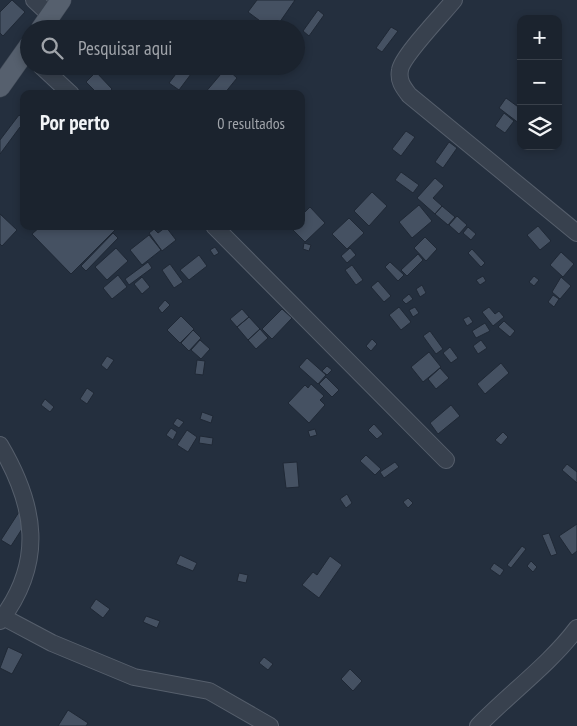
<!DOCTYPE html>
<html lang="pt">
<meta charset="utf-8">
<style>
body{margin:0;font-family:"PT Sans Narrow",sans-serif;background:#242b36;color:#f1f3f6}
.controls{position:absolute;right:15px;top:15px;display:grid;overflow:hidden;border-radius:10px;box-shadow:0 2px 8px #0003}
.controls button{width:45px;height:45px;display:grid;place-items:center;padding:0;border:0;border-bottom:1px solid #39404a;background:#1b232e;color:#f1f3f6;font:25px sans-serif}
.list{margin:0;padding:0;list-style:none}
h2{display:flex;justify-content:space-between;align-items:center;height:65px;margin:0;padding:0 20px;font-size:21px}
h2 small{font-size:16px;font-weight:400;color:#a0a4aa}
.icon{flex:none;width:28px;height:28px;fill:none;stroke:currentColor;stroke-width:2;stroke-linecap:round;stroke-linejoin:round}
.map{position:relative;flex:none;width:577px;height:726px;overflow:hidden}
.search{position:absolute;background:#1b232e;box-shadow:0 2px 8px #0003;left:20px;top:20px;width:285px;height:55px;display:flex;align-items:center;gap:12px;box-sizing:border-box;padding:0 18px;border-radius:28px;color:#a0a4aa;font-size:19px}
.panel{position:absolute;background:#1b232e;box-shadow:0 2px 8px #0003;left:20px;top:90px;width:285px;height:140px;border-radius:10px}
.map>svg:first-child{display:block}
</style>
<div class="map">
<svg width="577" height="726" viewBox="0 0 577 726">
<rect width="100%" height="100%" fill="#242f3e"/>
<path fill="#455162" stroke="#1f2835" d="M12 0 25 12 3 36 0 33V12Z
M257 0H295L275 29H271L248 12Z
M318 10 324 15 309 36 303 31Z
M391 27 398 31 382 52 376 48Z
M182 66H197L179 90 169 83Z
M226 68 237 78 224 94H204Z
M96 72 112 89 107 94H98L86 82Z
M506 98 521 109 520 124 499 108Z
M504 113 514 121 505 133 495 126Z
M19 115 24 119V130L20 127 0 154V140Z
M406 131 415 137 401 156 392 149Z
M449 142 457 148 443 168 435 162Z
M401 172 419 185 413 193 395 180Z
M435 178 444 186 433 198 442 206 435 214 417 198Z
M372 192 387 206 369 226 354 211Z
M419 205 432 221 412 238 399 222Z
M442 206 455 217 448 225 435 214Z
M310 207 325 223 305 242 290 227 301 226V216Z
M0 214 17 230 2 246 0 244Z
M457 216 467 225 459 234 449 225Z
M349 218 364 233 347 249 332 234Z
M41 226H115L117 228 71 274 32 234Z
M538 226 551 241 540 250 527 235Z
M166 227 176 240 162 251 149 233 154 229 158 233Z
M468 227 476 234 471 240 463 233Z
M113 233 118 238 86 271 81 266Z
M149 235 161 250 142 265 130 250Z
M425 237 437 249 426 261 414 248Z
M304 243 311 245 309 251 303 249Z
M215 247 219 253 214 256 210 250Z
M116 248 128 261 107 280 95 267Z
M350 248 356 255 347 263 341 256Z
M472 249 485 263 481 267 468 253Z
M561 252 574 264 563 277 550 265Z
M418 254 423 260 407 276 401 270Z
M199 255 207 266 189 280 180 270Z
M148 262 152 268 129 285 125 279Z
M390 262 404 275 398 281 385 267Z
M170 264 183 282 174 288 162 270Z
M352 265 363 280 356 285 345 270Z
M118 275 127 287 112 299 103 288Z
M483 276 486 281 480 285 476 280Z
M534 276 539 280 534 286 529 282Z
M142 277 150 287 142 294 134 284Z
M561 277 571 286 560 299 552 292Z
M378 281 391 296 384 302 371 287Z
M422 285 426 293 420 297 416 289Z
M409 294 413 299 406 304 402 300Z
M553 295 559 299 554 307 548 302Z
M165 300 170 305 162 313 158 308Z
M399 307 411 322 401 330 389 315Z
M415 307 419 313 413 317 409 310Z
M489 307 495 314 499 311 504 317 493 326 482 312Z
M242 309 249 317 237 327 230 319Z
M282 309 292 318 272 339 262 329Z
M181 316 194 329 180 343 167 330Z
M469 316 473 322 467 326 463 319Z
M249 317 260 329 248 340 237 327Z
M504 321 515 331 510 337 498 327Z
M485 323 490 331 476 338 472 331Z
M260 329 268 338 256 349 248 340Z
M193 330 201 338 189 351 181 343Z
M430 331 443 349 436 354 423 336Z
M372 339 377 344 371 351 366 346Z
M200 340 210 349 201 359 191 350Z
M481 340 487 348 478 354 473 346Z
M450 347 458 358 451 363 443 353Z
M429 352 441 367 423 382 411 367Z
M107 356 114 360 107 370 101 365Z
M307 358 326 375 318 384 299 367Z
M197 360 205 361 203 375 195 374Z
M501 363 509 373 485 394 477 384Z
M327 366 332 370 327 375 322 371Z
M440 368 449 378 436 389 428 379Z
M326 377 339 390 332 397 319 384Z
M311 384 324 396 320 400 325 405 309 423 288 403 305 385 308 388Z
M87 388 94 393 87 404 80 399Z
M45 399 54 407 50 412 41 405Z
M451 405 460 416 438 434 430 423Z
M202 412 213 416 211 423 200 419Z
M177 418 184 422 179 428 173 424Z
M374 424 383 434 377 439 368 430Z
M171 428 177 432 173 440 166 435Z
M315 429 317 435 310 437 308 431Z
M187 430 197 437 188 452 177 445Z
M503 432 508 437 501 445 495 440Z
M200 436 213 438 212 445 199 443Z
M366 455 381 469 375 475 360 461Z
M297 462 299 487 286 488 283 463Z
M395 462 399 467 384 478 380 472Z
M567 464 577 472V483L562 470Z
M347 494 352 503 346 508 340 499Z
M408 498 413 503 408 508 403 502Z
M19 512 29 518 11 546 1 540Z
M577 524V551L572 555 559 536Z
M549 533 557 554 551 556 542 535Z
M522 546 526 549 511 568 507 565Z
M180 555 197 563 193 571 176 564Z
M330 556 342 565 319 598 302 585 313 572 317 575Z
M531 561 537 567 533 572 527 566Z
M494 563 504 570 500 576 490 569Z
M239 573 248 575 246 583 237 581Z
M96 599 110 609 103 618 90 608Z
M146 616 160 621 157 628 143 622Z
M8 647 23 654 12 674 0 668Z
M264 657 273 664 268 670 259 663Z
M350 669 362 681 353 691 341 679Z
M68 710 88 723 86 726H58Z"/>
<g fill="none" stroke-linecap="round" stroke-linejoin="round">
<defs>
<path id="minor" d="M34 0 50 15
M454 0C443 14 402 56 400 70 398 81 403 87 409 95L577 233
M41 66 71 94
M214 226 446 460
M0 445C36 506 45 562 0 621
M3 617 52 643 134 677 209 691 270 726
M478 726C510 693 550 664 577 628"/>
<path id="major" d="M41 29 61 0
M0 87 29 46"/>
</defs>
<use href="#minor" stroke="#565f6c" stroke-width="18"/>
<use href="#major" stroke="#414a57" stroke-width="21"/>
<use href="#minor" stroke="#38414e" stroke-width="16"/>
<use href="#major" stroke="#56606e" stroke-width="20"/>
</g>
</svg>
<div class="controls">
<button>+</button>
<button>−</button>
<button><svg class="icon" aria-label="layers" viewBox="0 0 24 24"><path d="M12 4l9 5-9 5-9-5zM3 14l9 5 9-5"/></svg></button>
</div>
<div class="search"><svg class="icon" aria-label="search" viewBox="0 0 24 24"><circle cx="10" cy="10" r="6"/><path d="M15 15l6 6"/></svg>Pesquisar aqui</div>
<section class="panel">
<h2>Por perto<small>0 resultados</small></h2>
<ul class="list">
</ul>
</section>
</div>
